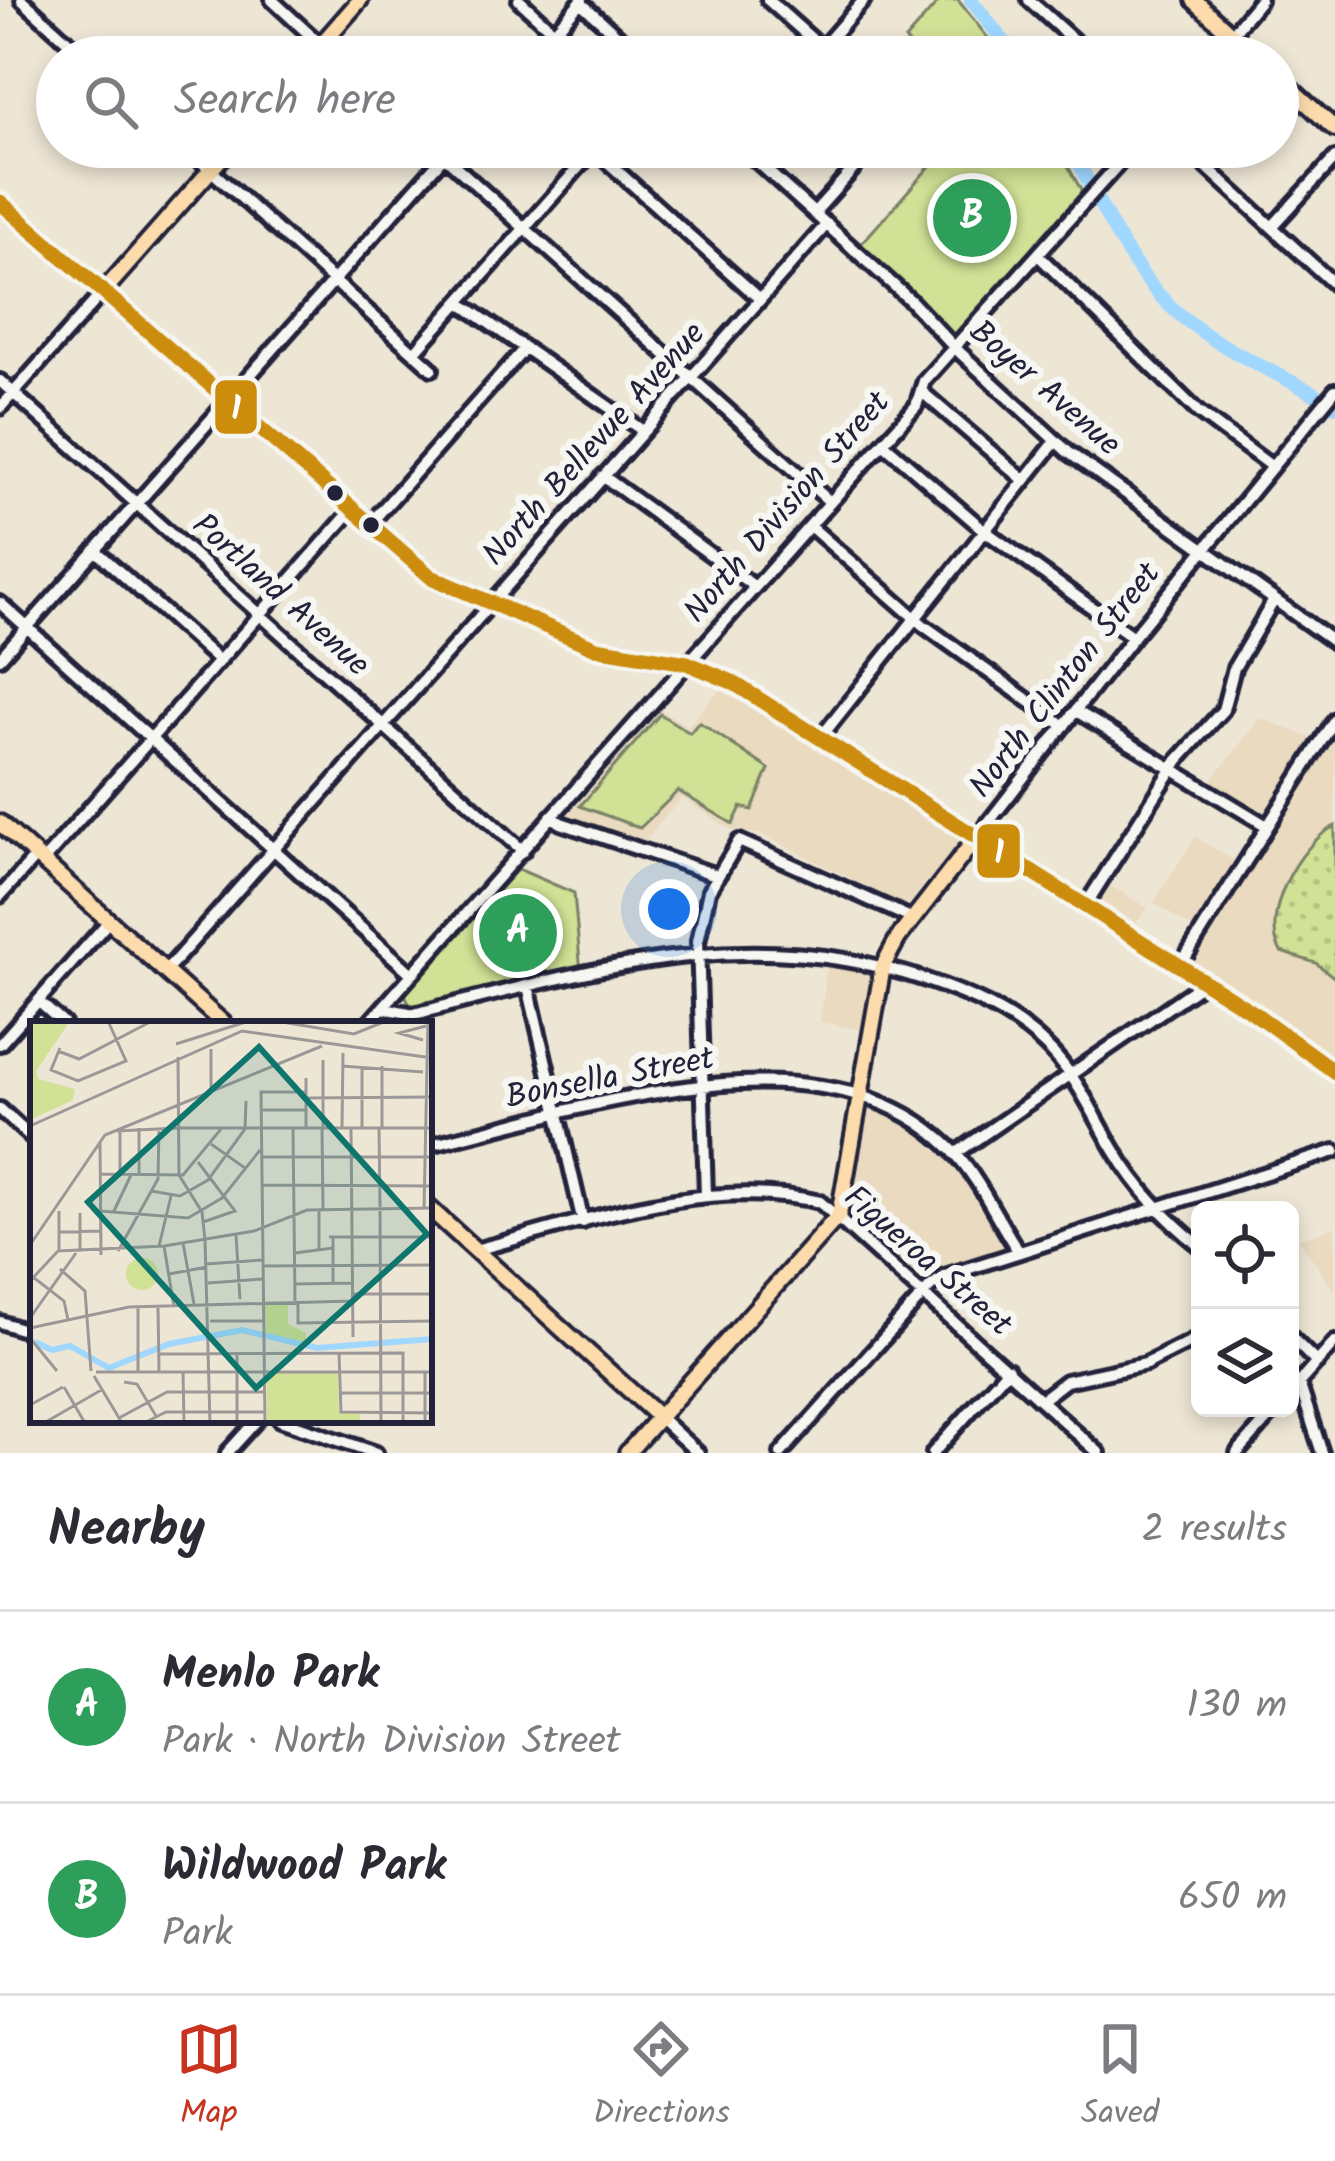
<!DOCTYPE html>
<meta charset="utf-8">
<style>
body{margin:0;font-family:Kalam,sans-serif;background:#f7f7f7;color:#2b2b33}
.controls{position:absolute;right:36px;bottom:36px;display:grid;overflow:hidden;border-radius:18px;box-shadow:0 6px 18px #0003}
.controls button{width:108px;height:108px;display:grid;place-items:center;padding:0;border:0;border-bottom:3px solid #e1e1e2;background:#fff;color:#2b2b33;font:60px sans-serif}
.you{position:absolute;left:669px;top:909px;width:42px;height:42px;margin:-30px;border:9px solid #fff;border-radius:50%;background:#1a73e8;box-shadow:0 0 0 18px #1a73e833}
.badge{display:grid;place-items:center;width:78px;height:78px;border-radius:50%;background:#c8321e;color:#fff;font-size:39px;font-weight:700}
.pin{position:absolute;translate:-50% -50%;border:6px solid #fff;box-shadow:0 3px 12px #0006}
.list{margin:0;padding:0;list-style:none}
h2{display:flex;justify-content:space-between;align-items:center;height:156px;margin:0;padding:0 48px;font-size:51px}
h2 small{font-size:39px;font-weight:400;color:#7c7c81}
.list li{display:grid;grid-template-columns:78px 1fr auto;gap:36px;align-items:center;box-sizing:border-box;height:192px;padding:0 48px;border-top:3px solid #e1e1e2}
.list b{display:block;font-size:45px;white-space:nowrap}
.list p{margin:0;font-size:39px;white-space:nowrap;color:#7c7c81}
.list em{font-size:39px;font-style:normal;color:#7c7c81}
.icon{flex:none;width:66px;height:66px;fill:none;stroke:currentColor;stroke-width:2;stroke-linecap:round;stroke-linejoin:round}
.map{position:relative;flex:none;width:1335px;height:1453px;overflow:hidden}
.search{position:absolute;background:#fff;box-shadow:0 6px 18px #0003;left:36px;right:36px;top:36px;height:132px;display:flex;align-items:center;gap:30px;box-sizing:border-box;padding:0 42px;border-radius:66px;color:#7c7c81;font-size:45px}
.sheet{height:540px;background:#fff}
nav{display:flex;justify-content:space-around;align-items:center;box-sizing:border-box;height:168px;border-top:3px solid #e1e1e2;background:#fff;font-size:33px;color:#7c7c81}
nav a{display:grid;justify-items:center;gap:6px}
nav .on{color:#c8321e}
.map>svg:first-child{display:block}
</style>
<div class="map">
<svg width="1335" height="1453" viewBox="0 0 1335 1453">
<defs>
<pattern id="grass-dots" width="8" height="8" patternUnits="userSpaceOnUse" patternTransform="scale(3)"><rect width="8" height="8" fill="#d1e195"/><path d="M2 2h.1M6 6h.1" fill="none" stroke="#b3c181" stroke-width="1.8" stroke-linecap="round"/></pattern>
</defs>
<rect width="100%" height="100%" fill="#eee6d5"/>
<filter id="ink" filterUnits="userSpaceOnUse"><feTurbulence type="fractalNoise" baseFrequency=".00833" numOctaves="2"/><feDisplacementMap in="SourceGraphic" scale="24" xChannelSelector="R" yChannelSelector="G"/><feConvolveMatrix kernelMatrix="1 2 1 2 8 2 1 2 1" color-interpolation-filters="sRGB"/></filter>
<g filter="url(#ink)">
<path fill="#e9dac0" d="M721 688 958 837 960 842 907 906 760 834 731 830 682 798 645 840 565 814 658 708 688 726Z
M1260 718 1316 740 1266 818 1209 784Z
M1335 727V1070L1186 963Z
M1195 837 1240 864 1200 933 1154 903Z
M1101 880 1148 908 1136 923 1091 895Z
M828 960 874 969 863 1030 820 1022Z
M862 1099 964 1153 1013 1245 936 1273 923 1286 843 1214Z
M1335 1227V1292L1299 1239Z"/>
<path fill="url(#grass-dots)" stroke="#7a8268" stroke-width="3" d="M1335 826V978L1316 963 1281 952C1259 915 1300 843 1335 826Z"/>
<path fill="#d1e195" stroke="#7a8268" stroke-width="3" d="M940 0H958L1003 57H923L905 40Z
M947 147H1058L1082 192 954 340 921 301 861 244Z
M660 714 690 733 699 722 769 769 752 810 741 807 733 824 678 791 640 828 580 806Z
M518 869 574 893 581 973 414 1014 404 992Z"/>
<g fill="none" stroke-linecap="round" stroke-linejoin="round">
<path stroke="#9fd7ff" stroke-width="14" d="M971 0 1016 57
M1070 147C1099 200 1125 262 1168 304 1215 350 1280 372 1335 406"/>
<defs>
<path id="minor" d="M22 0 85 57
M272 0 334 57
M519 0 554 32
M768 0 832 57
M1029 0 1092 57
M580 2 641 57
M822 48 864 0
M532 57 582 0
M1213 57 1260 0
M185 147 432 369
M434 147 830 502
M741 147 911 301 955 348 1068 452 1335 643
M1185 147 1335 285
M593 149 760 299
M814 213 873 147
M1272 227 1335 158
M1038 255 1198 412 1271 466
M459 302 643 431
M414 353 594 150
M0 381 523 851
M921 391 1024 480
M0 408 103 292
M883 443 985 531 1133 637
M603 476 755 587
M369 525 525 348
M810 526 923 625 1064 726
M95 550 219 661
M0 603 412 974
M0 658 452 147
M1076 711 1267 826
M821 737 1056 441
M551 816 561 823 716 875
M977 837 1133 637 1335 390
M43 861 352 510
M0 896 37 855
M1085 906 1178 760 1223 710 1234 668 1274 600
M1180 966 1335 719
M166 971 827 224
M528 986 583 1222
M38 1001 64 1024
M383 1008 414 1014C588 971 748 920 926 980 970 995 1011 1012 1045 1045 1077 1075 1093 1115 1115 1151 1137 1188 1167 1220 1200 1246
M368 1024 883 443 916 406 924 381 1134 147
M0 1044 109 921
M0 1109 33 1139
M429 1145C580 1110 829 1020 954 1152 981 1181 997 1220 1019 1252
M955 1154 1205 982
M706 1195 698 941 709 891 739 841 913 919
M475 1250C586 1221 705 1176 820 1202L1099 1453
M0 1322 33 1333
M1290 1336 1317 1363
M1299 1383 1322 1453
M1290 1393 1335 1342
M1041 1400 1066 1381 1146 1364 1200 1337
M660 1418 698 1453
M280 1420 376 1453
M227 1453 257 1420
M781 1453 930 1287 945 1276 1335 1151
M933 1453 1008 1369
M1237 1453 1277 1408"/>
<path id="major" d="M1194 0 1256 57
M310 57 360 0
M1278 77 1335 129
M0 202 431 577 596 648 687 663 732 682 1254 1013 1335 1072
M103 292 231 147
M0 823 224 1024
M429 1208 660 1418
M627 1453 839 1215 883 966 898 938 977 837"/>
</defs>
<use href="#minor" stroke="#22223b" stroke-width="20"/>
<use href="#major" stroke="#22223b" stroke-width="22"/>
<use href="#minor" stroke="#f6f6f2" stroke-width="10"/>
<use href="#major" stroke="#fcdcac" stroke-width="14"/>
<defs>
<path id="bus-1" d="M0 202 431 577 596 648 687 663 732 682 1254 1013 1335 1072"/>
</defs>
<use href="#bus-1" stroke="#f6f6f2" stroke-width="24"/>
<use href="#bus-1" stroke="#cc8c0c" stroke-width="15"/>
</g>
</g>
<g fill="#22223b" stroke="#f6f6f2" stroke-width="4.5">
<circle cx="335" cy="493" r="10"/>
<circle cx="371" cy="525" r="10"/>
</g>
<g text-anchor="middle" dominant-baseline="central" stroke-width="12" stroke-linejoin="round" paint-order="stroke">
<g font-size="33" fill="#22223b" stroke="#f6f6f2">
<text transform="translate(1044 389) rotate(41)">Boyer Avenue</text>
<text transform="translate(595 445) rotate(-48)">North Bellevue Avenue</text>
<text transform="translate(788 508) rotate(-49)">North Division Street</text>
<text transform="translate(280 596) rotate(42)">Portland Avenue</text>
<text transform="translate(1066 681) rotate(-52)">North Clinton Street</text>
<text transform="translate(610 1079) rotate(-11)">Bonsella Street</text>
<text transform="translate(927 1262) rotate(41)">Figueroa Street</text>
</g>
</g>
<g transform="translate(30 1021)">
<rect width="402" height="402" fill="#eee6d5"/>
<path d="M0 0H40L6 50 8 58 45 68 43 79 0 99ZM96 253a16 16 0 1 1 32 0a16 16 0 1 1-32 0Z" fill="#d1e195"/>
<path d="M235 280 258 281V303L276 312V324L236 313ZM237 352H308L309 391 330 393V402H237Z" fill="#d1e195"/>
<path fill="none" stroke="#9fd7ff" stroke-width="6" d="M5 321 22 329 40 325 79 347 139 323 212 309 287 327 402 318"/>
<path fill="none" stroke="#9c9897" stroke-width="3" d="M246 0 324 13 356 0M393 19 369 12 396 5M146 23 219 0M30 27 21 49 48 60 96 40 78 0M181 28V70M28 30 49 38 122 0M148 36 149 154 172 191 175 219M293 39V106M312 45 393 51M332 45V106M352 45V106M276 57V106M276 77 402 76M231 89H276M0 105 212 10 402 37M312 106 313 32M109 107V154M148 107H402M292 107 293 188M349 107 350 186M263 108 265 280M321 108 323 316M87 110 148 107M70 122 71 234M181 123 215 147M231 136H402M168 141 205 190 173 201M70 153 153 154 191 108M90 154V110M231 164 402 165M121 170 150 175 178 159 215 108 216 80M350 187 351 402M394 187 398 0M289 189V229M29 190V231M70 190 158 197 192 177 230 129M50 192V231M83 192 101 154M30 211 70 210M206 214 210 278M299 216H402M303 216V262M175 219 180 402M153 222 164 283M0 224 75 114 292 25M129 225 141 175M134 225 144 286M28 230 134 225 224 210 277 189 402 187M88 230 128 158 129 107M265 232 303 227M176 243 232 239M232 245 402 244M30 248 55 270 61 350M139 253 177 246M3 256 34 280 38 299M0 260 28 230M178 262 232 258M265 263 322 262M322 273H402M268 280V302L402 300M108 286V351M128 286 129 351M0 297 46 232M180 300H234M0 307 99 286 322 280M0 317 27 350M309 332 311 391 402 392M129 333 373 332V402M66 351H402M153 351 154 402M64 355 92 402M94 361 107 363 126 395M34 366 55 402M309 372H402M0 384 33 366M89 397 137 371H235M14 402 73 368M114 402 136 391H235M207 402V331M235 402 231 71H276M395 402V351"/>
<path fill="#0f766e" fill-opacity="0.15" stroke="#0f766e" stroke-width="6" d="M229 26 397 213 226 367 58 181Z"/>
<rect width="402" height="402" fill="none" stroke="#22223b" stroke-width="6"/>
</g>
<g stroke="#f6f6f2" stroke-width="4.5">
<rect x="213" y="378" width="46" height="58" rx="12" fill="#cc8c0c"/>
<rect x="975" y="822" width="47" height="58" rx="12" fill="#cc8c0c"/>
</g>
<g font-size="33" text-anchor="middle" font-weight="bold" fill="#fff">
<text x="236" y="419">1</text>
<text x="999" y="863">1</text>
</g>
</svg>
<div class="controls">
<button><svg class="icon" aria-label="locate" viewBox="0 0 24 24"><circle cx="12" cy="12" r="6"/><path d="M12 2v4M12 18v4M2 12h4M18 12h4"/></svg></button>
<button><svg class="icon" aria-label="layers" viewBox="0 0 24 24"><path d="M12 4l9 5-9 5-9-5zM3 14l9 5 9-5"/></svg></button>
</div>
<div class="you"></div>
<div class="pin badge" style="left:518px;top:933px;background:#2e9e5b">A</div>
<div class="pin badge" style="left:972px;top:218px;background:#2e9e5b">B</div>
<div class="search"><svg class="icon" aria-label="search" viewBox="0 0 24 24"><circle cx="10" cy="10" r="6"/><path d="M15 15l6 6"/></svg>Search here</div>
</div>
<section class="sheet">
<h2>Nearby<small>2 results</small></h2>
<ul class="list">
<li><span class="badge" style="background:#2e9e5b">A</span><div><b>Menlo Park</b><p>Park · North Division Street</p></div><em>130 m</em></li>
<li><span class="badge" style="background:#2e9e5b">B</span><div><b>Wildwood Park</b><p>Park</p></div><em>650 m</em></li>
</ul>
</section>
<nav>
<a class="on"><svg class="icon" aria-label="map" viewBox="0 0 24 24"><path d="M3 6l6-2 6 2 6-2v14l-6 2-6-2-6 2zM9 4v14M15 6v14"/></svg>Map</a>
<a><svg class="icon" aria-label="directions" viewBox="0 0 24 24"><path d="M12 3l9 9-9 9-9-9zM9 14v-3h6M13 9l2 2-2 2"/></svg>Directions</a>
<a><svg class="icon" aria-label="saved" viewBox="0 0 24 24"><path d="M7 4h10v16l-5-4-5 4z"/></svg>Saved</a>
</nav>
